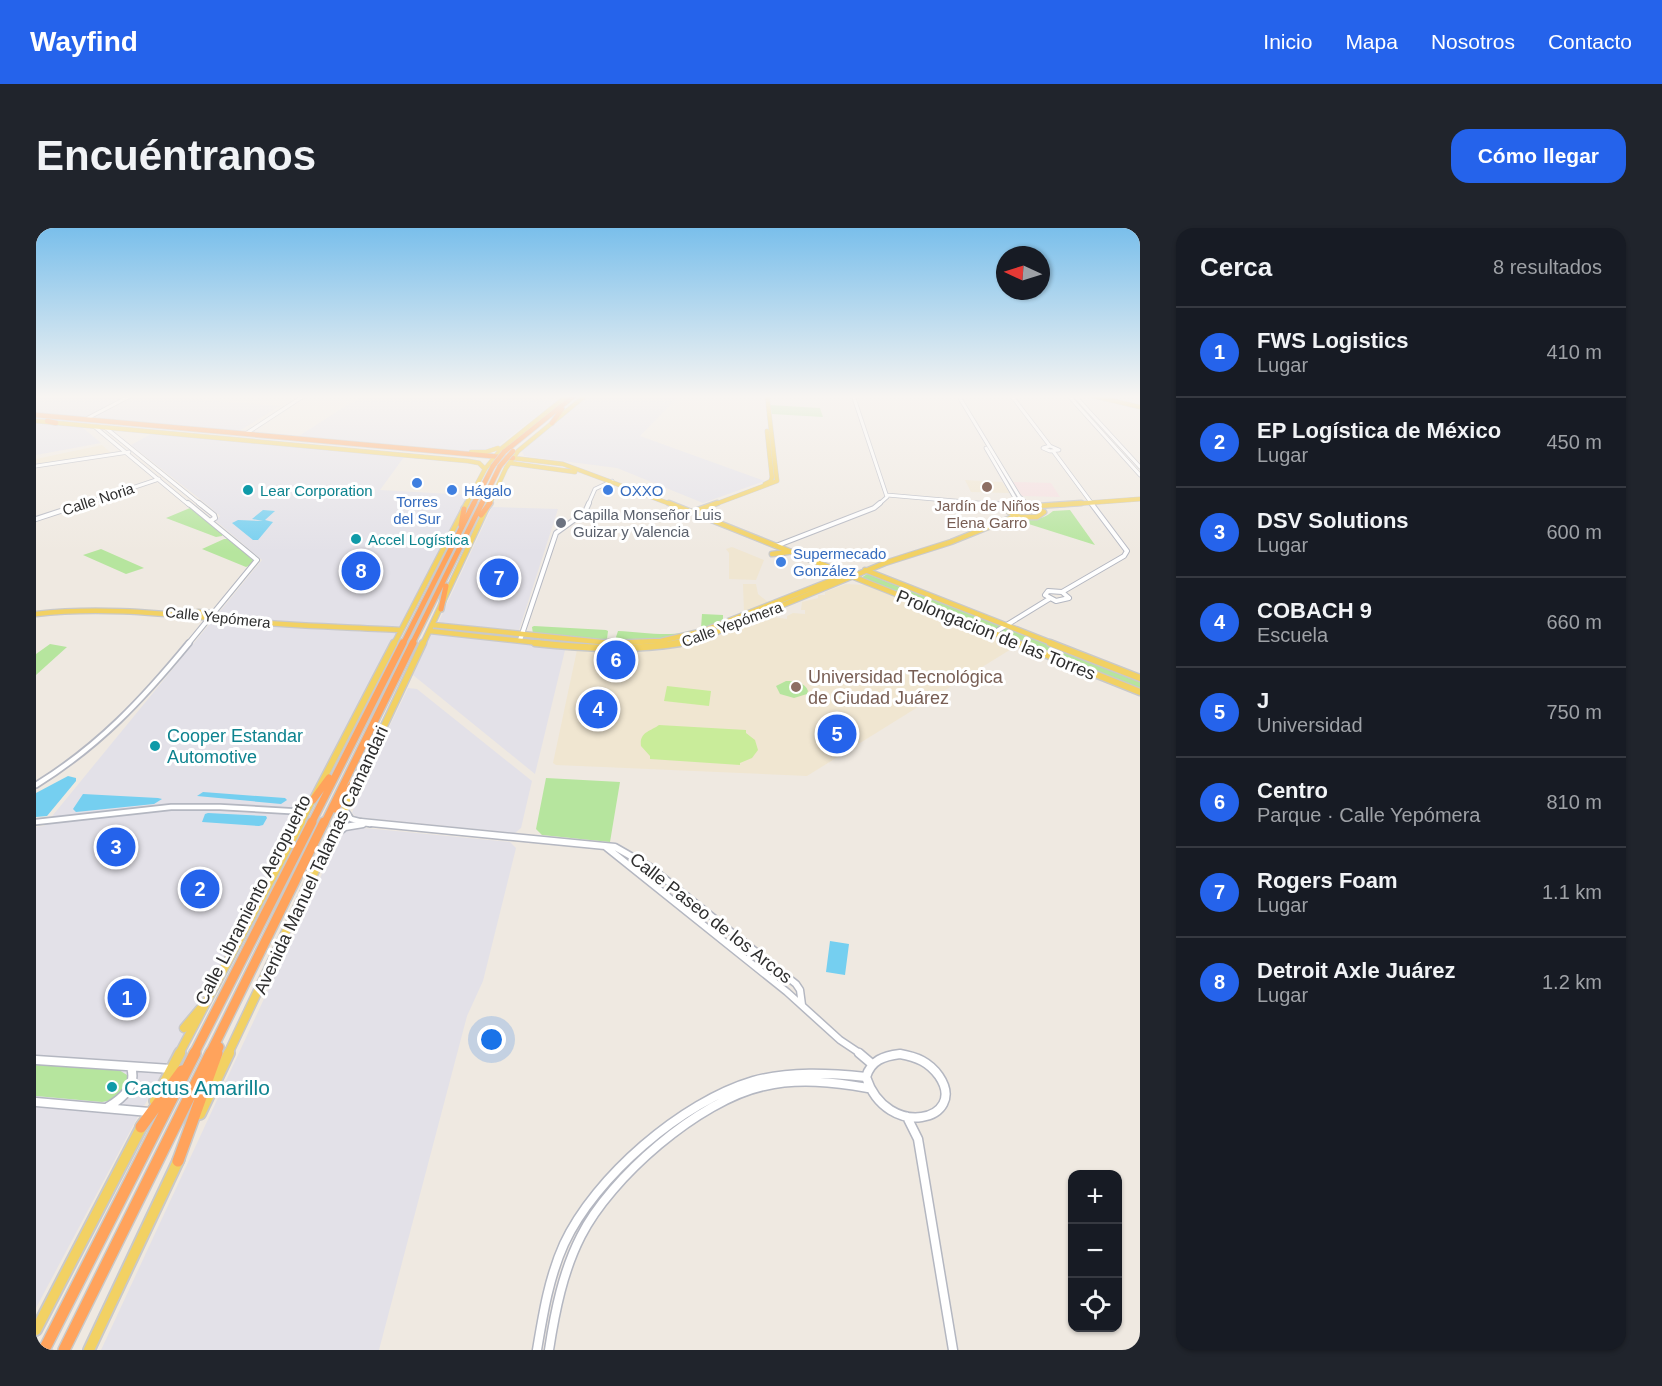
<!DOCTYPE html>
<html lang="es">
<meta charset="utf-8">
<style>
body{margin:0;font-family:Arial,sans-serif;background:#20242c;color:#f1f3f6}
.controls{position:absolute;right:18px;bottom:18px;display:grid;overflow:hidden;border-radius:12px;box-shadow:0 2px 4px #0004}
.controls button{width:54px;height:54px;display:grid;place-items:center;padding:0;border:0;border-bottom:2px solid #363941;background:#171b24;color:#f1f3f6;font:30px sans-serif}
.compass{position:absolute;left:960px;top:18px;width:54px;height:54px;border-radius:50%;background:#171b24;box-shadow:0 2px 4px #0004;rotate:274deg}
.you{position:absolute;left:456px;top:812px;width:21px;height:21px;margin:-15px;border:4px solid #fff;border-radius:50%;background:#1a73e8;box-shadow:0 0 0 9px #1a73e833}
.badge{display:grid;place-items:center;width:39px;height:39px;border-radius:50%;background:#2563eb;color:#fff;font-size:20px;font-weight:700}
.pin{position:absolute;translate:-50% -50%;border:3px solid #fff;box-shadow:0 2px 6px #0006}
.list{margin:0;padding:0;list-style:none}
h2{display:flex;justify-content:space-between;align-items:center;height:78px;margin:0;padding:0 24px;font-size:26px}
h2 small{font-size:20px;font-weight:400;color:#9ea1a6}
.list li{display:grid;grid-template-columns:39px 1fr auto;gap:18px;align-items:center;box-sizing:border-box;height:90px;padding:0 24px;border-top:2px solid #363941}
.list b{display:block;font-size:22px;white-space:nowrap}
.list p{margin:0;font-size:20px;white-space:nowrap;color:#9ea1a6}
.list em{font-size:20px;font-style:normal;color:#9ea1a6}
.icon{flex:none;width:33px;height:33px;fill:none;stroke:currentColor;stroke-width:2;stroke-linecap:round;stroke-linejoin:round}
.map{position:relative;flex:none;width:1104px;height:1122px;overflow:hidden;border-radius:18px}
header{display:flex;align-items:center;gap:36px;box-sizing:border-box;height:84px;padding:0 30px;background:#2563eb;color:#fff}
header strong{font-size:28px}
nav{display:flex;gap:33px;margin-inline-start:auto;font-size:21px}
.intro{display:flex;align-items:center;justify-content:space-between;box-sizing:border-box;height:144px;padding:0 36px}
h1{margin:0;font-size:42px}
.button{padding:15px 27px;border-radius:18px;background:#2563eb;color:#fff;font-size:21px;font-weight:700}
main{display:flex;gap:36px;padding:0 36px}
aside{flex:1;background:#171b24;border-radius:18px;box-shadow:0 2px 4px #0004}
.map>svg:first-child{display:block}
</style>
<header>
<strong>Wayfind</strong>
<nav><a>Inicio</a><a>Mapa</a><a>Nosotros</a><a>Contacto</a></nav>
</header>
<div class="intro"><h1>Encuéntranos</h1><a class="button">Cómo llegar</a></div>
<main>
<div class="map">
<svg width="1104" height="1122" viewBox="0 0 1104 1122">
<rect width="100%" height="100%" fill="#efe9e1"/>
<path fill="#e3e1e8" d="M0 167H114L244 178 203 203 57 189 46 199 65 215 0 227Z
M327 167H465L521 173 458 221 446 224 263 208Z
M552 167H644L604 208 729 253 667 275 581 240 488 228 486 223Z
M117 205 368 229 344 262 432 267 364 398 357 400 363 402 141 821 100 892 0 1080V599L8 598 226 332 180 293 184 288 174 279 95 217Z
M456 279 522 281 483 402 402 395Z
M396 405 530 418 499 546 377 447Z
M372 460 381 461 496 553 485 600 479 605 320 589 316 585 327 553Z
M318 599 474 614 480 620 447 753 431 788 343 1122H65L305 605Z"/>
<path fill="#f0e6d1" d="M66 217 75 225 0 236V231Z
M929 252 966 254 974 265 935 264Z
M696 319 728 332 720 352 693 351V325L690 321Z
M707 356H720L722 366 733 375 708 385Z
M810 356 829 357 980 418 771 548 520 537 517 535 541 422 563 423 571 427H585L594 424 623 423 665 415 730 388 751 391V388L757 385 769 386V382H765L766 374 782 370V367H789V364Z"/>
<path fill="#f5dfe0" d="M977 254 1015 255 1024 269 986 268Z"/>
<path fill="#b6e59e" d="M734 177 784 180 787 189 736 186Z
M154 280 187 306 186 308 180 309 130 290Z
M1034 282 1059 317 977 291C994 286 1001 297 1017 283Z
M188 311H193L220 335 210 339 166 321Z
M65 321 108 340 90 346 47 327Z
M831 346 1104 452V464L825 350Z
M666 386 687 387V393C653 405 616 418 579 412L582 403C608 404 640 411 665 400Z
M498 398 570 402 572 403 571 411 567 412 497 406 496 399Z
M14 416 31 419 0 447V426Z
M750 453C759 453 769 454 772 463L771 466 758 470 744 466 740 458Z
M554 460 575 462 570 480H550Z
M510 550 584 554 574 614 506 607 500 601Z
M0 835 83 842 91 847V859L77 872 66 874 0 868Z"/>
<path fill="#c9ec9a" d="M631 458 675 463 673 478 628 473Z
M623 497 710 502V505L719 512 722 522 716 530 704 535V537L614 531V528L605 518C603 504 615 503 623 497Z"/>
<path fill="#75cff0" d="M227 282 239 283 229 292 237 294 222 312H217L196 295 202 292 227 293 216 291Z
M32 548 40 550V553L11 588 0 589V565Z
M167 564 249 570 251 572 245 576 161 568Z
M47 566 122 570 126 571 118 576 40 584 37 581Z
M172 585 230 588 231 590 227 597 223 598 166 594 169 586Z
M794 713 813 716 809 747 790 744Z"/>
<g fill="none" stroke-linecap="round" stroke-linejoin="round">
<defs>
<path id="minor-far4" d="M817 167 851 269
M922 167 983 268 991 276
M975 167 1014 218
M1032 167 1104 247
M1038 167 1104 239
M52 190 96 167
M59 199 153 277
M70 200 165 277
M211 205 269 167
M1014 218 1023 222 1014 223 1007 220Z
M950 220 982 275
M1017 223 1057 277
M0 238 93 224
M851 267 966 277
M45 277 123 251
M552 277 559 261 576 253
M842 277 851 269"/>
<path id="minor-far3" d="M163 275 178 287 179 290 174 293
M948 275 972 277
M0 291 49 275
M740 318 838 280 844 275
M1012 363 1026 364 1033 370 1020 373 1009 367Z
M1026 364 1088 328 1091 323 1055 275
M956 406 1013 371
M484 412 520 305 549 284 553 275
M152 416 221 332 152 275"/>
<path id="minor-far2" d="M0 557C63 518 106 472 153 415
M309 582 315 591 334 596
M0 594 135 579H184L270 584"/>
<path id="minor-far1" d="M325 594 579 619 614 639 760 756 764 762 766 777
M298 608 309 599 327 596
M570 619 751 764 804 812 825 826
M862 826H865"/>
<path id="minor" d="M823 825 836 836
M864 826C881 829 893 834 903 848 933 892 851 913 830 849 835 832 848 828 864 826Z
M0 832 135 841
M0 874 113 884
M72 879C87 870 101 858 95 839
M871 889 882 911 917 1122
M501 1122C507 1086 513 1049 528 1016 559 949 646 874 717 853 753 843 793 845 830 849
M513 1122C519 1083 527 1043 545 1008 574 950 663 872 728 858 762 850 798 854 832 860"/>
<path id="major-far4" d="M1053 167 1104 179
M0 193 432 233 443 235 449 241
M435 224H450L462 220
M477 230 527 236 637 277
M474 235 539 244
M729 256 735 253 736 249 731 203
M430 277 449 241 466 220 532 167
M453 277 470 240 482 223 550 167
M677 277 741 253 731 167
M976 277H994
M1024 277 1104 271"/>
<path id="major-far3" d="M633 275 985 416
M1002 278 1045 275
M656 284 681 275
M736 326 752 324
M829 342 1018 416
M162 384 177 385
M0 386C66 378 130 386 196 392 252 398 309 399 365 402
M397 397 574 415 625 413 667 403 809 347
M394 403 513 416
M358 416 431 275
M387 416 453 275
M634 416 676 406 849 335 915 314 977 289H1001L1008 284 990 276 970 279 973 284 982 288"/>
<path id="major-far2" d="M499 415C547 420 596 423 644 415
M570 415H584
M981 415 1104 464
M1014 415 1104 450
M264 596 358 415
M302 596 387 415"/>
<path id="major-far1" d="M148 800 164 781
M143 826 265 594
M192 826 302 594"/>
<path id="major" d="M119 873 144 825
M164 886 193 825
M0 1102 107 896
M53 1122 143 931"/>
<path id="highway-far4" d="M0 187 477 230
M11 193 20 195
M516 195 526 181
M468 224 539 167
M437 277 457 238
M445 277 464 238"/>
<path id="highway-far3" d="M445 287 454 275
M425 297 428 281
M405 381 410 358
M367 416 438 275
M376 416 446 275"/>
<path id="highway-far2" d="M277 572 293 550
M299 581 327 541
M275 596 367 415
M288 596 377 415"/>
<path id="highway-far1" d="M158 826 276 594
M174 826 288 594
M180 826 183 819"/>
<path id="highway" d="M105 899 146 843
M142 933 181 825
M8 1122 159 825
M28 1122 175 825"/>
</defs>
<use href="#minor-far4" stroke="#b4b7c1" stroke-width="4.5"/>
<use href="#minor-far3" stroke="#b4b7c1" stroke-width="6"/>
<use href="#minor-far2" stroke="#b4b7c1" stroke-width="8"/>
<use href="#minor-far1" stroke="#b4b7c1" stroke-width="9"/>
<use href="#minor" stroke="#b4b7c1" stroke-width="11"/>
<use href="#major-far4" stroke="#c9c9c9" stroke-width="5"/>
<use href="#major-far3" stroke="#c9c9c9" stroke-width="7"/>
<use href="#major-far2" stroke="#c9c9c9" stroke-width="9"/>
<use href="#major-far1" stroke="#c9c9c9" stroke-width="11"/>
<use href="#major" stroke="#c9c9c9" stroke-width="14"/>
<use href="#highway-far4" stroke="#c9c9c9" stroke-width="6"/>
<use href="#highway-far3" stroke="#c9c9c9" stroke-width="8"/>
<use href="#highway-far2" stroke="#c9c9c9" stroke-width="10"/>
<use href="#highway-far1" stroke="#c9c9c9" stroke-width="12"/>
<use href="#highway" stroke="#c9c9c9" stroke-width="14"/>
<use href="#minor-far4" stroke="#fff" stroke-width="3"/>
<use href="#minor-far3" stroke="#fff" stroke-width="4"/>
<use href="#minor-far2" stroke="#fff" stroke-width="4.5"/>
<use href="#minor-far1" stroke="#fff" stroke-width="6"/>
<use href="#minor" stroke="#fff" stroke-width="8"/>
<use href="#major-far4" stroke="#f2d163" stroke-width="4"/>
<use href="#major-far3" stroke="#f2d163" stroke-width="4.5"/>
<use href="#major-far2" stroke="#f2d163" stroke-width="6"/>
<use href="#major-far1" stroke="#f2d163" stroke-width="8"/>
<use href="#major" stroke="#f2d163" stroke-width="10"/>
<use href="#highway-far4" stroke="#ffa35c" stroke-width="4.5"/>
<use href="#highway-far3" stroke="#ffa35c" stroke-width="5"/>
<use href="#highway-far2" stroke="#ffa35c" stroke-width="7"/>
<use href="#highway-far1" stroke="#ffa35c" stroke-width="9"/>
<use href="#highway" stroke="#ffa35c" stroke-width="11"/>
<defs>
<path id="highway-bridge" d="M457 238 468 224
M464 238 477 223"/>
</defs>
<use href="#highway-bridge" stroke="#c9c9c9" stroke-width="6" stroke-linecap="butt"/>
<use href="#highway-bridge" stroke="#ffa35c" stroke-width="4.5"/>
</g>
<linearGradient id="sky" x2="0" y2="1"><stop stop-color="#7abfeb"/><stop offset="0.52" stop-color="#f8f5f2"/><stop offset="1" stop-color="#f8f5f2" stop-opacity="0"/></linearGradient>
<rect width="1104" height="324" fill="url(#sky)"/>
<g fill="#3f7fe0" stroke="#fff" stroke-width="2">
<circle cx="381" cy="255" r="6"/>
<circle cx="416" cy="262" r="6"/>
<circle cx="572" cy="262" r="6"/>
<circle cx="745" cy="334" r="6"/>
</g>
<g fill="#8d6e63" stroke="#fff" stroke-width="2">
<circle cx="951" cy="259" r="6"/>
<circle cx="760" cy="459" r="6"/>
</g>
<g fill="#0f9aa8" stroke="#fff" stroke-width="2">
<circle cx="212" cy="262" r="6"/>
<circle cx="320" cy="311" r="6"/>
<circle cx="119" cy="518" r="6"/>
<circle cx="76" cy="859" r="6"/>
</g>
<circle fill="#6b7280" stroke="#fff" stroke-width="2" cx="525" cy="295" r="6"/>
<g text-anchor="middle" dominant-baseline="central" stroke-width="6" stroke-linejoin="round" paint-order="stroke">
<g font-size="15" fill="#0d838f" stroke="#fff" text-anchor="start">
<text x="224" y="262">Lear Corporation</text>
<text x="332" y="311">Accel Logística</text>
</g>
<g font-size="15" fill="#366cbe" stroke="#fff" text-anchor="start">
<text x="428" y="262">Hágalo</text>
<text x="584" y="262">OXXO</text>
<text x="381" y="273" text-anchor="middle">Torres<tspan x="381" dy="17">del Sur</tspan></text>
<text x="757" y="325">Supermecado<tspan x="757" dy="17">González</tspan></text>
</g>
<g font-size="15" fill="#2e2e2e" stroke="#fff">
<text transform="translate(62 271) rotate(-18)">Calle Noria</text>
<text transform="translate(182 389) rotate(6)">Calle Yepómera</text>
<text transform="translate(696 396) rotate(-20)">Calle Yepómera</text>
</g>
<g font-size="15" fill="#785e54" stroke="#fff">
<text x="951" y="277">Jardín de Niños<tspan x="951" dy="17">Elena Garro</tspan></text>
</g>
<g font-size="15" fill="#5b616d" stroke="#fff" text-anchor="start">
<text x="537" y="286">Capilla Monseñor Luis<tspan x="537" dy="17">Guizar y Valencia</tspan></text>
</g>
<g font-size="18" fill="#2e2e2e" stroke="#fff">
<text transform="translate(960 407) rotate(22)">Prolongacion de las Torres</text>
<text transform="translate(285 632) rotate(-65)">Avenida Manuel Talamas Camandari</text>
<text transform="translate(217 672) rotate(-63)">Calle Libramiento Aeropuerto</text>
<text transform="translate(675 690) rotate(38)">Calle Paseo de los Arcos</text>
</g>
<g font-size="18" fill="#785e54" stroke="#fff" text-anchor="start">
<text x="772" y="449">Universidad Tecnológica<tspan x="772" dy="21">de Ciudad Juárez</tspan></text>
</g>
<g font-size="18" fill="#0d838f" stroke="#fff" text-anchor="start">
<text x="131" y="508">Cooper Estandar<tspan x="131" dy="21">Automotive</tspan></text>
</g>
<g font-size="21" fill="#0d838f" stroke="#fff" text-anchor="start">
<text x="88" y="859">Cactus Amarillo</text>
</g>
</g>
</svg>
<div class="controls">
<button>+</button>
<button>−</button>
<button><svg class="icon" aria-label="locate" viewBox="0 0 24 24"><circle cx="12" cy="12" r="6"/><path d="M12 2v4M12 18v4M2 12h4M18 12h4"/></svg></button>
</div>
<svg class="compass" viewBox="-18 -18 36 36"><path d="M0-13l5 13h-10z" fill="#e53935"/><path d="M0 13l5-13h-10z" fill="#9ea1a6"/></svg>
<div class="you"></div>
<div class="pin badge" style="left:91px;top:770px">1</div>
<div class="pin badge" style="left:164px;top:661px">2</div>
<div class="pin badge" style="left:80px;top:619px">3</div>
<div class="pin badge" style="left:562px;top:481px">4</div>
<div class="pin badge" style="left:801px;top:506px">5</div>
<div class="pin badge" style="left:580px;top:432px">6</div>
<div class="pin badge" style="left:463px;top:350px">7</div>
<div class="pin badge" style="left:325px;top:343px">8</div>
</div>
<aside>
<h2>Cerca<small>8 resultados</small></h2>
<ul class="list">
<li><span class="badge">1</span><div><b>FWS Logistics</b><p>Lugar</p></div><em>410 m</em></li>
<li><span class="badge">2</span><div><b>EP Logística de México</b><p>Lugar</p></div><em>450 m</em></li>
<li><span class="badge">3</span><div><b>DSV Solutions</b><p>Lugar</p></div><em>600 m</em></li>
<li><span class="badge">4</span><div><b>COBACH 9</b><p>Escuela</p></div><em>660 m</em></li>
<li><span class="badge">5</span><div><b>J</b><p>Universidad</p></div><em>750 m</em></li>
<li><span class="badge">6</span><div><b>Centro</b><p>Parque · Calle Yepómera</p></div><em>810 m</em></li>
<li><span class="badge">7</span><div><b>Rogers Foam</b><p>Lugar</p></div><em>1.1 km</em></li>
<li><span class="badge">8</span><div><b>Detroit Axle Juárez</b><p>Lugar</p></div><em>1.2 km</em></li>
</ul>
</aside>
</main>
